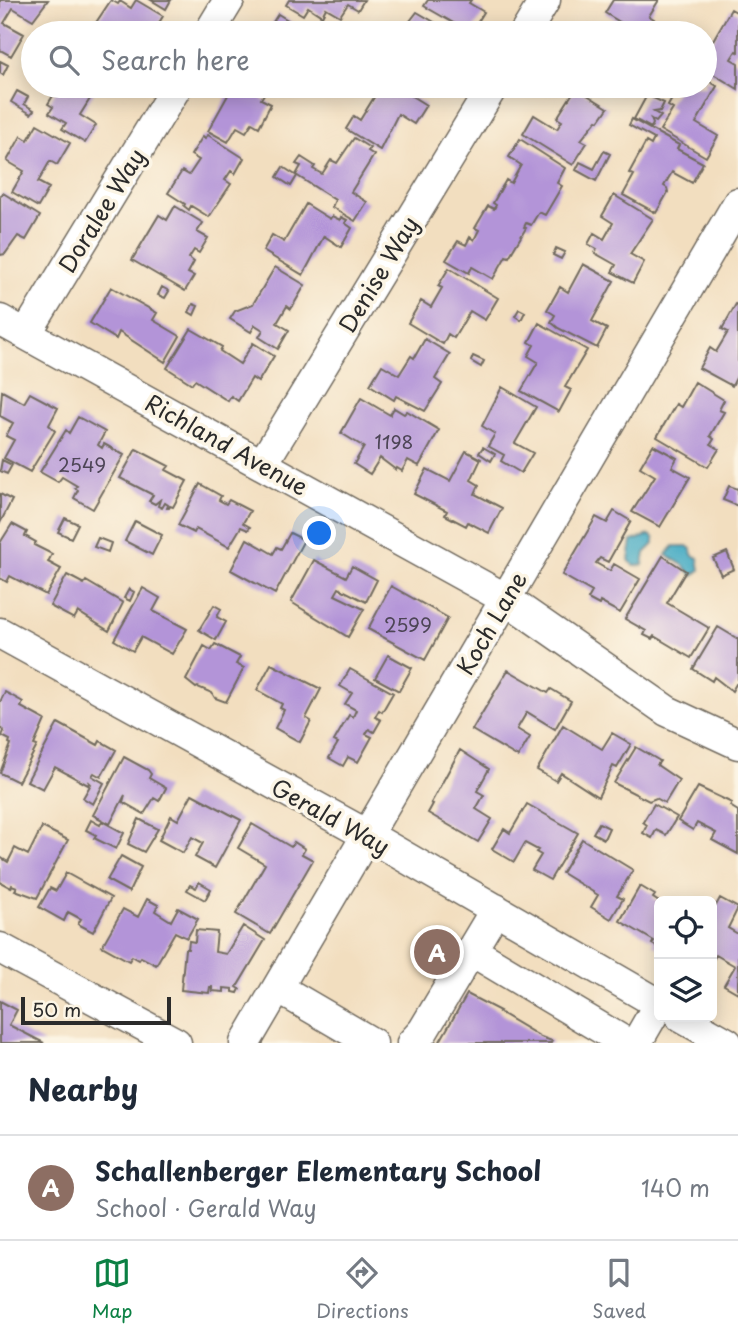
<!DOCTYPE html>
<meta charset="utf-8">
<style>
body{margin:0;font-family:"Playpen Sans",sans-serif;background:#f2f2f3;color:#1f2937}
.controls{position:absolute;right:21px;bottom:21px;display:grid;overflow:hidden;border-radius:10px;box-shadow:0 4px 18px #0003}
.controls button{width:63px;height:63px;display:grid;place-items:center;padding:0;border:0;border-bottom:2px solid #e0e1e3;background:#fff;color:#1f2937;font:35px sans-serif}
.scale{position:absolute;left:21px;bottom:18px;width:150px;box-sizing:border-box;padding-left:7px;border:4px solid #2b2b2b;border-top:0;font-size:19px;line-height:24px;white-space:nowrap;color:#2b2b2b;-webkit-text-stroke:5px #fcf5e5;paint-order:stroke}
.you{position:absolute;left:320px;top:534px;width:24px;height:24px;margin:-18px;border:5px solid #fff;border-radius:50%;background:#1a73e8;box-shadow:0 0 0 10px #1a73e833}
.badge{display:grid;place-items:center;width:46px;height:46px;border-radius:50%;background:#0b8043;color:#fff;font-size:23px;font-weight:700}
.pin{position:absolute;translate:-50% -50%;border:4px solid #fff;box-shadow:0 2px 7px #0006}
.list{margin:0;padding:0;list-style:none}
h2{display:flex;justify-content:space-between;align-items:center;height:91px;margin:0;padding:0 28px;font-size:30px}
h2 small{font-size:23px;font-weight:400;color:#747a83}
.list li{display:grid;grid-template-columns:46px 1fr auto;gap:21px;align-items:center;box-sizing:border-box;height:105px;padding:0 28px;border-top:2px solid #e0e1e3}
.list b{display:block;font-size:26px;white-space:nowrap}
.list p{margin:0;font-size:23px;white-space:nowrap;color:#747a83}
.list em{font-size:23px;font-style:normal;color:#747a83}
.icon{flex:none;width:38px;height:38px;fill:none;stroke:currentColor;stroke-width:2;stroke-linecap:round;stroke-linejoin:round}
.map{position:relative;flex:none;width:738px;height:1043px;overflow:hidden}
.search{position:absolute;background:#fff;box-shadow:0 4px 18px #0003;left:21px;right:21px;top:21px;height:77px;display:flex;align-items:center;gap:18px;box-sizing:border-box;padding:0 24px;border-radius:38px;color:#747a83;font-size:26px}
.sheet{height:196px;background:#fff}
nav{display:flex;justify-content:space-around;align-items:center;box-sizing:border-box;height:98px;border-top:2px solid #e0e1e3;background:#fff;font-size:19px;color:#747a83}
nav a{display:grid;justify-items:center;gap:4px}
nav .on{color:#0b8043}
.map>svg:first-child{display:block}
</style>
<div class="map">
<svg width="738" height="1043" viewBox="0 0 738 1043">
<rect width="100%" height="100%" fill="#fcf5e5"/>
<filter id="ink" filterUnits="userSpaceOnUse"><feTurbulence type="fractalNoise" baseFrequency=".0143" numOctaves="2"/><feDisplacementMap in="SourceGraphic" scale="14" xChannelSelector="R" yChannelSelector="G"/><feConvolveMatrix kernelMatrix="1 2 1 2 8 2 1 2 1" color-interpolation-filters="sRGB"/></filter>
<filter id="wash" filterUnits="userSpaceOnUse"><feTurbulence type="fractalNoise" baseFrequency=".00686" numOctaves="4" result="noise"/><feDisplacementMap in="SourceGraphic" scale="28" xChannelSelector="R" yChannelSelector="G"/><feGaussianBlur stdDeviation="1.57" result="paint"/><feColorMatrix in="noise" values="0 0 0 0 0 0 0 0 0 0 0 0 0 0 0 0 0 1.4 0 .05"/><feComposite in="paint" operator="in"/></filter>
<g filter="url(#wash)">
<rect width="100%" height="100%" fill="#f2debf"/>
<path fill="#45abc4" stroke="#386b78" stroke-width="2" d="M650 535 654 539V544L645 553 643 565 634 566 629 560 632 541Z
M674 546H687L691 549 692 555 698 558 700 570 693 576 683 565 666 555Z"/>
<g id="blocks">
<path fill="#b394d8" d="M0 0H48L33 20 13 8 4 23 24 34 11 56 0 50Z
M111 0 118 4 120 1 131 8 136 0 163 16 153 33H142L136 30 134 33H89Z
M151 0H171L166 9Z
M289 0H364L358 10 348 4 340 16 326 8 322 16 308 7 303 15 286 5Z
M428 0H471L469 3 484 12 471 33 424 6Z
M613 0H659L649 16 654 19 645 33H638L605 13Z
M731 9 738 13V52L736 51 731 59 738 63V89L705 69V54Z
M417 12 453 33H414L417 29 410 25V21Z
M278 14 296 25 291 33H266Z
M0 61 8 65 3 75 0 73Z
M705 79 717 86 696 123 718 136 706 157 660 130 673 109 668 106 679 86H705Z
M59 86H98L80 115 96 125 85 143 62 129 66 123 49 113 53 107 48 104Z
M233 86H260L267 89 261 99 271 104 259 127 252 123 246 132 237 127 228 142 208 131Z
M268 86H298L291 95 281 90 280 93Z
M381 86H402L412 92 410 95 426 105 414 124 398 114 380 150 346 129 354 116 360 120Z
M419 86H436L431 93Z
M586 86H604L599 94Z
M576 88 608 108 599 121 597 120 581 140 587 143 573 165 523 134 534 115 557 129 562 121 557 118Z
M17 91 28 97 24 104 34 110 31 114 11 102Z
M647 95 664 103 660 111 654 112 661 116 656 122 651 119 653 124 651 128 634 119Z
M632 119 679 145 677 149 703 163 692 183 672 172 664 186 667 188 668 192 656 213 623 195 634 175 629 173 646 142 651 145 654 139 629 125Z
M37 124 70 143 57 165 50 161 38 182 49 188 38 207 12 192 24 171 7 161 21 136 28 140Z
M208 135 244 158 235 174 231 171 225 180 231 184 209 217 191 206 189 210 184 206 185 204 168 193 182 171 189 175 199 160 191 155 203 136 205 138Z
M354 138 370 148 368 151 374 155 351 192 367 202 355 221 332 207 335 200 296 175 301 166 296 164 301 157 315 166 313 169 322 174 331 160 337 163Z
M520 139 565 168 557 183 562 186 545 215 539 212 531 225 526 223 524 227 526 228 509 257 506 256 493 279 472 267 469 273 446 260 458 241 466 245 470 237 474 240 479 230 475 228 488 206 494 209 496 205 493 203 506 180 511 183 521 165 509 157Z
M604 151 610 154 596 181 576 170 580 162 594 169Z
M283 167 297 176 291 186 277 177Z
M3 193 40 216 26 240 18 236 5 254 0 255V197Z
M614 195 653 219 630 254 644 262 633 283 612 272 616 265 595 253 597 249 588 244 594 233 604 239 613 223 602 216Z
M306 204 330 219 332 216 340 220 341 217 347 220 345 223 352 228 341 247 324 236 303 275 263 251 272 235 284 242Z
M175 206 203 223 197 232 208 238 199 253 194 250 189 258 194 262 188 273 194 276 185 291 132 260 159 215 167 220Z
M556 248 565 252 561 259 553 255Z
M583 264 614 281 592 321 607 329 597 348 558 328 551 322 555 315 547 310 560 287 568 292Z
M275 267 305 285 291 309 287 306 277 323 289 330 278 349 259 337 263 330 255 325 251 332 230 319 235 311 253 304Z
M449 268 498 298 485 320 470 311 454 338 448 334 443 344 408 323 421 301 431 307 442 288 438 286Z
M111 287 157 313 153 320 180 336 165 362 119 332 116 339 90 323Z
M162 287 169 291 165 298 158 295Z
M193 304 198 306 194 315 189 312Z
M736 304 738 305V380L736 378 732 386 699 368 710 348 716 352 728 332 722 329Z
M519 309 525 312 521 320 515 316Z
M539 323 587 350 565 387 571 390 559 412 521 391 538 362 528 356 534 345 529 342Z
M191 329 222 347 220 351 240 364 253 343 274 356 258 382 252 378 238 401 231 396 228 401 195 380 192 384 167 368Z
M425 339 450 354 435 379 442 384 425 411 396 396 394 400 370 385 382 365 399 375 411 356 414 358Z
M473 356 484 361 481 367 471 361Z
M695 382 724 400 719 410 724 412 710 436 714 439 711 444 719 449 708 467 657 437 676 404 681 407Z
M502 387 536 407 515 443 533 453 521 473 501 461 504 455 488 446 495 434 482 426Z
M2 391 24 403 30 393 58 408 49 425 55 431 30 472 4 458 14 440 6 436 13 423 0 416Z
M361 398 390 415 394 408 404 414 407 411 439 430 419 466 408 460 402 471 397 468 396 470 380 458 370 474 354 464 364 447 341 433Z
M78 417 105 432 98 445 102 448 104 444 124 455 93 509 74 498 78 490 75 488 77 486 62 477 58 482 40 472 66 430 69 433Z
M653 445 677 458 672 467 690 477 660 527 632 512 655 476 640 467Z
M483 447 495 454 491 461 479 453Z
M136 449 169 466 166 470 187 481 173 507 170 506 169 508H167L168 505 165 503 162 508 158 506 160 500 155 504 149 501 153 495 120 478Z
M466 451 481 459 471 480 479 485 475 494 502 508 489 533 468 522 466 526 445 515 447 511 414 494 427 469 450 481Z
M2 460 12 465 7 474 0 471Z
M200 484 221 496 219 500 226 504 229 500 250 511 243 523 250 527 248 530 241 527 229 547 196 529 194 533 178 525Z
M729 486 738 489V506L723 500Z
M0 494 12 500 0 523Z
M614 511 631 521 608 562 600 558 596 563 610 571 614 564 640 579 620 613 600 602 599 605 588 599 592 592 562 575 596 517 607 523Z
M65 518 78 524 71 538 58 532Z
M135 521 162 535 152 555 125 541Z
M12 524 27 532 25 536 36 542 34 545 52 554 48 562 61 569 46 595 10 576 7 582 0 578V543Z
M290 533 304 540 275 594 231 570 247 539 273 554 277 547 281 549Z
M98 538 111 543 108 552 94 547Z
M727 552 734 569 721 575 713 558Z
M663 556 686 571 667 603 709 628 691 658 654 636 652 639 644 635 646 631 625 619Z
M314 560 346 577 352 566 377 580 366 602 339 588 335 595 364 609 348 637 291 602Z
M67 575 84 584 86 581 123 603 109 631 78 612 74 619 50 606Z
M391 586 448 618 425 660 368 629Z
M143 588 160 598 153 611 187 629 172 654 141 637 133 651 114 640Z
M129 589 134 592 130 601 124 598Z
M214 605 221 609 217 617 226 622 216 640 199 630Z
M718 627 738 639V685L736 684 732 691 714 677 712 681 693 669Z
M215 644 240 657 236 664 244 668 226 702 215 698 212 693 198 687 196 688 186 680 204 646 211 650Z
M388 655 412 668 399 691 375 678Z
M271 664 321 689 306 718 311 721 300 742 275 728 284 710 280 708 282 704 257 690Z
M350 669 393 693 382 712 379 710 375 717 381 720 374 732 369 729 366 734 372 737 358 762 348 757 343 766 329 758 338 743 334 741 349 715 353 717 356 710 345 704 352 693 340 686Z
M508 670 548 693 551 689 571 701 555 729 527 712 517 729 530 737 518 757 472 730Z
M5 692 23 702 21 707 45 720 34 745 37 746 18 782 0 773 11 744 9 743 10 740 2 736 4 731 0 728V702Z
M58 723 98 745 100 741 116 750 101 777 94 773 92 776 104 783 93 804 83 798 91 784 89 782 88 785 55 767 43 789 27 781Z
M563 725 602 749 612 733 631 744 617 768 613 766 598 797 561 773 556 781 537 770Z
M636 747 660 761 657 765 679 780 665 803 656 798 649 801 614 783Z
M460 750 489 769 477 791 484 795 476 809 492 819 478 842 428 813 433 804 431 803Z
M124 757 148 770 151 774 149 778 166 788 159 801 154 798 144 814 123 802 125 795 110 824 93 815Z
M698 787 732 803 730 806 738 811V854L712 840 716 833 697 823 693 830 678 821Z
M192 794 241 820 215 868 195 857 203 843 192 837 183 853 159 840 171 816 178 820Z
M527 804 578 833 550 880 532 870 541 855 536 852 538 850 525 843 514 862 492 849 504 829 510 833Z
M654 804 677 817 666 835 656 830 652 838 643 833 647 825 643 822Z
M139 819 158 829 144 852 128 844Z
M91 820 100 825 102 821 124 833 116 849 94 838 96 835 86 830Z
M599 823 609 828 604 839 593 833Z
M252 824 291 847 294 842 305 849 302 854 313 860 270 934 236 914 265 864 238 848Z
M42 827 68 840 37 898 15 890 17 887 12 885 11 888 0 882V857L8 862 15 848 28 855Z
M582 839 633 870 617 896 623 899 611 919 591 907 598 895 562 873Z
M121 856 141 867 129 892 107 880Z
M66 873 111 898 93 932 78 924 81 919 68 912 64 921 39 907 50 888 56 891Z
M199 882 211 889 205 900 187 890 190 885 196 888Z
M640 886 655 895 653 898 659 902V948L652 944 654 941 620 921Z
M720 898 738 908 728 928 738 934V993L724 985 735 966 716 955 713 960 712 959V913Z
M147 899 158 905 155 911 171 921 178 908 198 919 187 938 175 932 156 965 141 957 139 960 132 956 129 961 102 946 123 909 138 917Z
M243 926 265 940 237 987 240 989 238 993 233 992V989L224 988V992L212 991V987H210L209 993 181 990 185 949H188L189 941 195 942 196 930 217 932 215 952 226 954Z
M467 994 500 1011 499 1012 541 1037 552 1041 551 1043H439Z
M0 1001 17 1010 9 1025 44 1043H0Z"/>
</g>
</g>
<g filter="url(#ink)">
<use href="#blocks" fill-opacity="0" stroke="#716a5f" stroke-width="2"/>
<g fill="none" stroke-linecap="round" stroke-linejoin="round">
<defs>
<path id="minor" d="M209 33 229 0
M525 33 545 0
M0 320 506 599 667 711 738 744
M26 334 177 86
M263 463 493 86
M0 633 367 835 659 1004
M0 948 176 1043
M472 951 626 1043
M278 988 372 1043
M681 1017 727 1043
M245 1043 738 203
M412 1043 423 1031 496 909
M632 1043 637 1042 659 1004"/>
</defs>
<use href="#minor" stroke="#716a5f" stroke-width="33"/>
<use href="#minor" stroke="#fff" stroke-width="30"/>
</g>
</g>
<g text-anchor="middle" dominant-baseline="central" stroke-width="7" stroke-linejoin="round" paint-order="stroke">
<g font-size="19" fill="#4d4556">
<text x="394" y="441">1198</text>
<text x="82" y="464">2549</text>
<text x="408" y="624">2599</text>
</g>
<g font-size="23" fill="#2b2b2b" stroke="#fcf5e5">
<text transform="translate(101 210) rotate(-58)">Doralee Way</text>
<text transform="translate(378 274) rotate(-59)">Denise Way</text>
<text transform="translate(227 444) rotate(29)">Richland Avenue</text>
<text transform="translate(491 623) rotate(-60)">Koch Lane</text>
<text transform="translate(331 816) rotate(29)">Gerald Way</text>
</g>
</g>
</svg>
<div class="controls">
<button><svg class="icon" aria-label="locate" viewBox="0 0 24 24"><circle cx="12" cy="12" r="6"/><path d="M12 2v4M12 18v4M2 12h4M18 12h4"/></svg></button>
<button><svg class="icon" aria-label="layers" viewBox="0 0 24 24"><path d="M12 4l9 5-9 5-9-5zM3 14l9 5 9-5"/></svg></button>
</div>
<div class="scale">50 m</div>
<div class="you"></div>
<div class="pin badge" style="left:437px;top:952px;background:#8d6e63">A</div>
<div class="search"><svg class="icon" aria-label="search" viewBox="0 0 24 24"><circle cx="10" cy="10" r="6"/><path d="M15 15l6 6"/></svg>Search here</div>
</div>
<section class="sheet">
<h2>Nearby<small></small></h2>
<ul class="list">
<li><span class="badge" style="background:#8d6e63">A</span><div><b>Schallenberger Elementary School</b><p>School · Gerald Way</p></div><em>140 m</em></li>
</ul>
</section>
<nav>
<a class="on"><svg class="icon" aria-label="map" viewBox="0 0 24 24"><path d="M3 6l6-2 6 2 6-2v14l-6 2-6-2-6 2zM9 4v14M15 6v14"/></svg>Map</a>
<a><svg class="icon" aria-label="directions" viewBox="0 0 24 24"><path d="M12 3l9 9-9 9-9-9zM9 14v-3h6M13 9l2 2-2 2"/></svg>Directions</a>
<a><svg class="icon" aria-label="saved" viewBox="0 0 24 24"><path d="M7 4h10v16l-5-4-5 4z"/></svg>Saved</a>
</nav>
